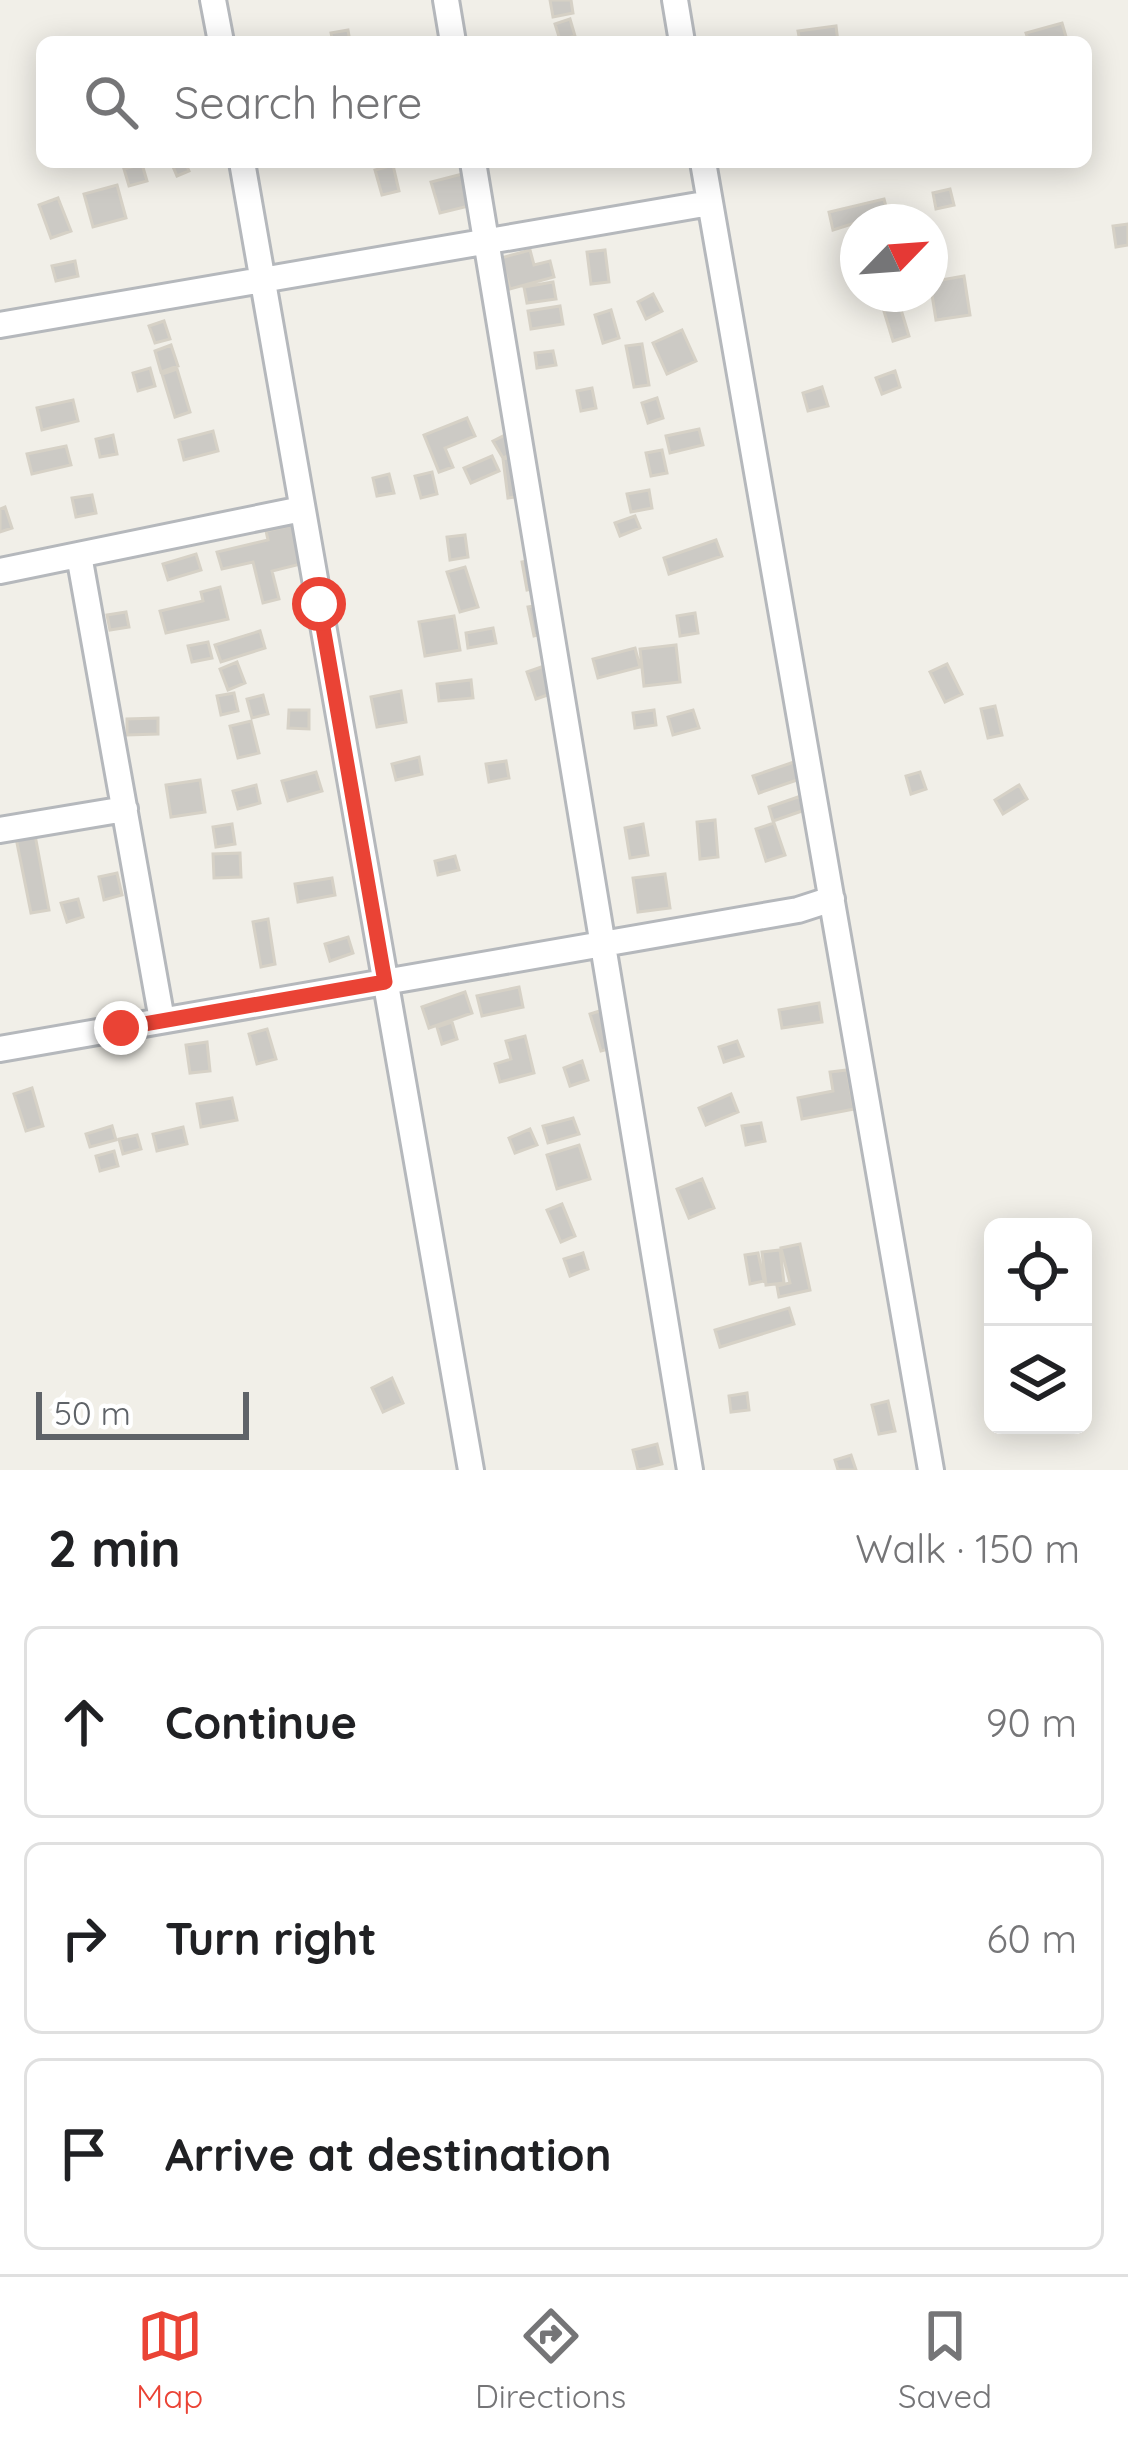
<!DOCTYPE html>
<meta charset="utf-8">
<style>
body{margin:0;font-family:Quicksand,sans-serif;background:#f2f2f2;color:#202124}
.controls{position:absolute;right:36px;bottom:36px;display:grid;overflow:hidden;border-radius:18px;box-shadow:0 6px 30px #0003}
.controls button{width:108px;height:108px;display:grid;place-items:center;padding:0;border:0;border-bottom:3px solid #e0e0e0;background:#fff;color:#202124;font:60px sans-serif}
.compass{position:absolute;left:840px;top:204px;width:108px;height:108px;border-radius:50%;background:#fff;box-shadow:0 6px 30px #0003;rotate:65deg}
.scale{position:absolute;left:36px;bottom:30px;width:213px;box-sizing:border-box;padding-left:12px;border:6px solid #5f6368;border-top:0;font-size:33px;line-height:42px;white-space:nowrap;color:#5f6368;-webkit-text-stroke:9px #fff;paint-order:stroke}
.stop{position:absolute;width:36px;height:36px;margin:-27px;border:9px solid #ea4335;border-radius:50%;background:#fff}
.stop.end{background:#ea4335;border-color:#fff;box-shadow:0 3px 12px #0008}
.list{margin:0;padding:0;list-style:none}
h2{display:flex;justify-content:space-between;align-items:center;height:156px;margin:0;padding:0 48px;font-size:51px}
h2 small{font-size:39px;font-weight:400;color:#757577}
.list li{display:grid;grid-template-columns:78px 1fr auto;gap:36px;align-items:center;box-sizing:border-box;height:192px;margin:0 24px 24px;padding:0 24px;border:3px solid #e0e0e0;border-radius:18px}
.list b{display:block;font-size:45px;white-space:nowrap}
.list em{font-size:39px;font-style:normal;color:#757577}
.icon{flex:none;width:66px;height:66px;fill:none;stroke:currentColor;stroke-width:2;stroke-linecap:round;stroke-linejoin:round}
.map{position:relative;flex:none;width:1128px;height:1470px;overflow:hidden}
.search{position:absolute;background:#fff;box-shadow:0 6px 30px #0003;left:36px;right:36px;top:36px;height:132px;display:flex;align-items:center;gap:30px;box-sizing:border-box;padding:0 42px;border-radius:18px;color:#757577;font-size:45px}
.sheet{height:804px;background:#fff}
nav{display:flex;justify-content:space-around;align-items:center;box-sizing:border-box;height:168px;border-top:3px solid #e0e0e0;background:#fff;font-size:33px;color:#757577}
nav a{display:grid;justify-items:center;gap:6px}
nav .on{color:#ea4335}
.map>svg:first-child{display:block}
</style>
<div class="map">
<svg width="1128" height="1470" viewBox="0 0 1128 1470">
<rect width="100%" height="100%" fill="#f1efe8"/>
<path fill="#cccac5" stroke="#d6d1c6" stroke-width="3" d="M550 0H571L573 13 553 17Z
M570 19 575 36 560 40 555 24Z
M1062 23 1067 40 1029 42 1026 33Z
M836 26 838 42H800L798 31Z
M348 30 350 42H333L331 33Z
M171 162H185L189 171 177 176Z
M142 164 147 181 129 186 124 169Z
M393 165 399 191 382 195 375 170Z
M462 174 469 206 440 213 431 182Z
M117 185 126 218 93 227 84 194Z
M950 189 954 205 936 209 933 193Z
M58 198 71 231 51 238 39 205Z
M884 199 890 222H858L833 230 829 212Z
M1128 224V245L1116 247 1113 226Z
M530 250 534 265 550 261 554 277 510 289 501 258Z
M605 250 609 282 591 284 587 252Z
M75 261 78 276 56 281 52 266Z
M964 276 970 315 936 320 930 282Z
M553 282 556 299 527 303 524 287Z
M653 294 662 311 646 319 638 302Z
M899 303 909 336 893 341 883 308Z
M560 306 563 324 531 329 528 311Z
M611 310 619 338 603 343 595 315Z
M164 321 170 339 155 343 149 326Z
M682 330 696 361 667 374 653 343Z
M642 344 649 385 634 387 626 346Z
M171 345 178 366 161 372 155 351Z
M553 351 556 365 537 368 535 353Z
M150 368 155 386 138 391 133 373Z
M177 369 190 412 175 417 162 374Z
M895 371 900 387 882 394 876 378Z
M822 387 828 406 808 411 803 393Z
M592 388 596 408 581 411 577 391Z
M657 398 663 418 648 423 642 403Z
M73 400 78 421 42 430 37 408Z
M467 418 475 436 445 448 453 467 439 472 424 435Z
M699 429 703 445 670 453 666 436Z
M213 431 218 451 184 460 179 440Z
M511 432 520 450 503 458 493 441Z
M113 435 117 454 100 457 96 439Z
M66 446 71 465 32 474 27 454Z
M662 450 667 473 651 476 646 453Z
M492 456 499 471 471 483 464 468Z
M517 456 523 496 508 498 503 459Z
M432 472 437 494 421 498 415 476Z
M389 474 394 493 377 496 373 478Z
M649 490 652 508 631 512 627 494Z
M92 495 96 513 76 517 72 498Z
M5 507 12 528 0 532V509Z
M635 516 640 528 620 536 615 523Z
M292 525 301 564 272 571 279 599 263 603 253 562 222 569 217 552 268 540 266 531Z
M465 535 468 557 450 560 447 537Z
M716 540 722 556 669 574 664 558Z
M196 554 201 570 168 580 163 564Z
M543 558 548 586 527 590 522 562Z
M465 567 478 607 460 612 447 572Z
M220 587 228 619 166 633 160 611 203 601 201 592Z
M545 604 551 632 534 636 528 607Z
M126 612 129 627 110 630 107 615Z
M695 613 698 633 680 636 677 616Z
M454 616 460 650 425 656 419 622Z
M493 628 496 643 468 648 466 633Z
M260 631 265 648 221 662 215 645Z
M208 642 212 658 192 662 188 646Z
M676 645 680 682 644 686 640 649Z
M635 648 640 667 598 678 593 659Z
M237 662 245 683 228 690 220 669Z
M553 663 562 690 536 699 527 672Z
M947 664 962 694 945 702 930 672Z
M471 680 473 698 439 701 437 684Z
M401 691 406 722 377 727 371 697Z
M234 693 238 711 221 715 217 696Z
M263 695 268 714 252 718 247 699Z
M995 706 1002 735 988 738 981 709Z
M289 710H309V729L288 728Z
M654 710 656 725 635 728 633 713Z
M693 710 699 728 673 735 668 717Z
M158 718V734L127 735V719Z
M251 721 259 753 238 758 230 726Z
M419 757 422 774 396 780 392 764Z
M506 761 509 778 489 782 486 764Z
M794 762 800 779 759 793 753 776Z
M316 772 322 791 288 801 282 781Z
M920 772 926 789 911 794 906 776Z
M200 780 205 812 171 817 166 785Z
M256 785 260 803 238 809 233 791Z
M1019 785 1027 799 1003 814 995 800Z
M801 796 805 810 773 821 769 807Z
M715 820 718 857 700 859 697 822Z
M774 823 785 855 766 861 756 829Z
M232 824 235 844 216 847 213 827Z
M643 824 648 855 630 858 625 828Z
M35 835 49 910 31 913 16 838Z
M240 853 241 877 214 878 213 854Z
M455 856 459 870 438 875 435 861Z
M117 873 122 895 104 900 99 877Z
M665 874 670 908 638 912 633 878Z
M332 878 335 895 298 902 295 884Z
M78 899 83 917 67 922 61 903Z
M268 919 275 964 261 967 253 922Z
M348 937 353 953 330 961 325 944Z
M519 987 523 1007 482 1016 477 996Z
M465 992 472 1013 429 1028 422 1007Z
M819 1003 822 1022 782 1028 779 1010Z
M606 1009 617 1047 601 1051 590 1014Z
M452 1022 457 1039 442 1044 437 1027Z
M267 1029 276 1059 257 1064 249 1034Z
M525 1036 534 1073 500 1082 495 1064 511 1059 506 1041Z
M737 1041 743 1056 724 1062 719 1047Z
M207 1042 210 1071 190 1073 186 1045Z
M582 1061 588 1080 570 1086 564 1068Z
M847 1070 854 1109 802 1119 798 1098 833 1091 830 1072Z
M32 1088 43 1126 26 1131 14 1094Z
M731 1094 738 1112 706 1125 699 1108Z
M232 1098 237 1120 201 1127 197 1104Z
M573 1118 579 1134 548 1143 543 1126Z
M761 1123 765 1141 746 1145 742 1126Z
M112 1126 116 1140 90 1147 86 1134Z
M183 1127 187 1144 157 1151 153 1134Z
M530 1129 537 1145 515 1153 509 1138Z
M137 1135 141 1149 123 1154 119 1139Z
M579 1145 590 1179 557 1189 547 1155Z
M114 1151 118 1166 100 1171 96 1156Z
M702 1179 714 1208 689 1218 677 1189Z
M562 1204 575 1236 561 1242 547 1210Z
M800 1244 810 1290 779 1297 777 1286 790 1283 781 1248Z
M780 1250 784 1283 766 1285 762 1252Z
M583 1253 588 1269 570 1276 564 1259Z
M758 1253 764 1281 750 1284 745 1255Z
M789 1308 794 1324 720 1347 715 1330Z
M392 1378 403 1403 383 1412 372 1388Z
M747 1393 749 1410 731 1412 729 1396Z
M888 1401 895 1431 879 1434 872 1405Z
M657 1444 662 1464 638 1470 633 1450Z
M851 1455 856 1470H838L835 1460Z"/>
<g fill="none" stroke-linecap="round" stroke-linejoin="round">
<defs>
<path id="minor" d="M213 0 221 42
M446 0 453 42
M675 0 682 42
M242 162 471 1470
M473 162 690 1470
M703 162 931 1470
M0 325 710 203
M79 555 162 1020
M0 571 302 509
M0 830 125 809
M0 1049 798 910 832 899"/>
</defs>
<use href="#minor" stroke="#b5b8bc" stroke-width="30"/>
<use href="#minor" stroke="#fff" stroke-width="24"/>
</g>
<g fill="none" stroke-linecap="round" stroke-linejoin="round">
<path stroke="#ea4335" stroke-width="15" d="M121 1028 385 982 319 604"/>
</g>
</svg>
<div class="controls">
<button><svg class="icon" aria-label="locate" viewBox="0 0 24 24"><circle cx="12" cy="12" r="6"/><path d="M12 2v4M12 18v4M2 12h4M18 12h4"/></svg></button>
<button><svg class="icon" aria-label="layers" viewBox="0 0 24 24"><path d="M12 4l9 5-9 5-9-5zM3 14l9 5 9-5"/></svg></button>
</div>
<svg class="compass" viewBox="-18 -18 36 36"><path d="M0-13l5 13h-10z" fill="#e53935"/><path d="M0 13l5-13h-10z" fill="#757577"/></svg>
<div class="scale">50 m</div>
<div class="stop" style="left:319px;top:604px"></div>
<div class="stop end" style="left:121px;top:1028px"></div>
<div class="search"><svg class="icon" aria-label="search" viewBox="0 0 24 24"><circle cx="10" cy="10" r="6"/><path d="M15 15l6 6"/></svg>Search here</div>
</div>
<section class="sheet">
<h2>2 min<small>Walk · 150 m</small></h2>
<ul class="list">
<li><svg class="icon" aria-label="ahead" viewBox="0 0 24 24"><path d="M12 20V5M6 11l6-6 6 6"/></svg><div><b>Continue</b></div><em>90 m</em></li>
<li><svg class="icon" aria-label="right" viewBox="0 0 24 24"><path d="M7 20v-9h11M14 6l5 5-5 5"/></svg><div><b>Turn right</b></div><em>60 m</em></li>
<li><svg class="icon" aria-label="arrive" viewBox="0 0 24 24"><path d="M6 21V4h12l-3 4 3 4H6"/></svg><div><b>Arrive at destination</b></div></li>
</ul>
</section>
<nav>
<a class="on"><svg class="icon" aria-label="map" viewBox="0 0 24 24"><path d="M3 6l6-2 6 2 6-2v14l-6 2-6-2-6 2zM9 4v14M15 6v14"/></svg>Map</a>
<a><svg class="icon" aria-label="directions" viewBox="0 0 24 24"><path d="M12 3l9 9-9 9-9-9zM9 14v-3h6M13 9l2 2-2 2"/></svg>Directions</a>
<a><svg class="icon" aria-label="saved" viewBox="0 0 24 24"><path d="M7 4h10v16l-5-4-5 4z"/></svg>Saved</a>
</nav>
